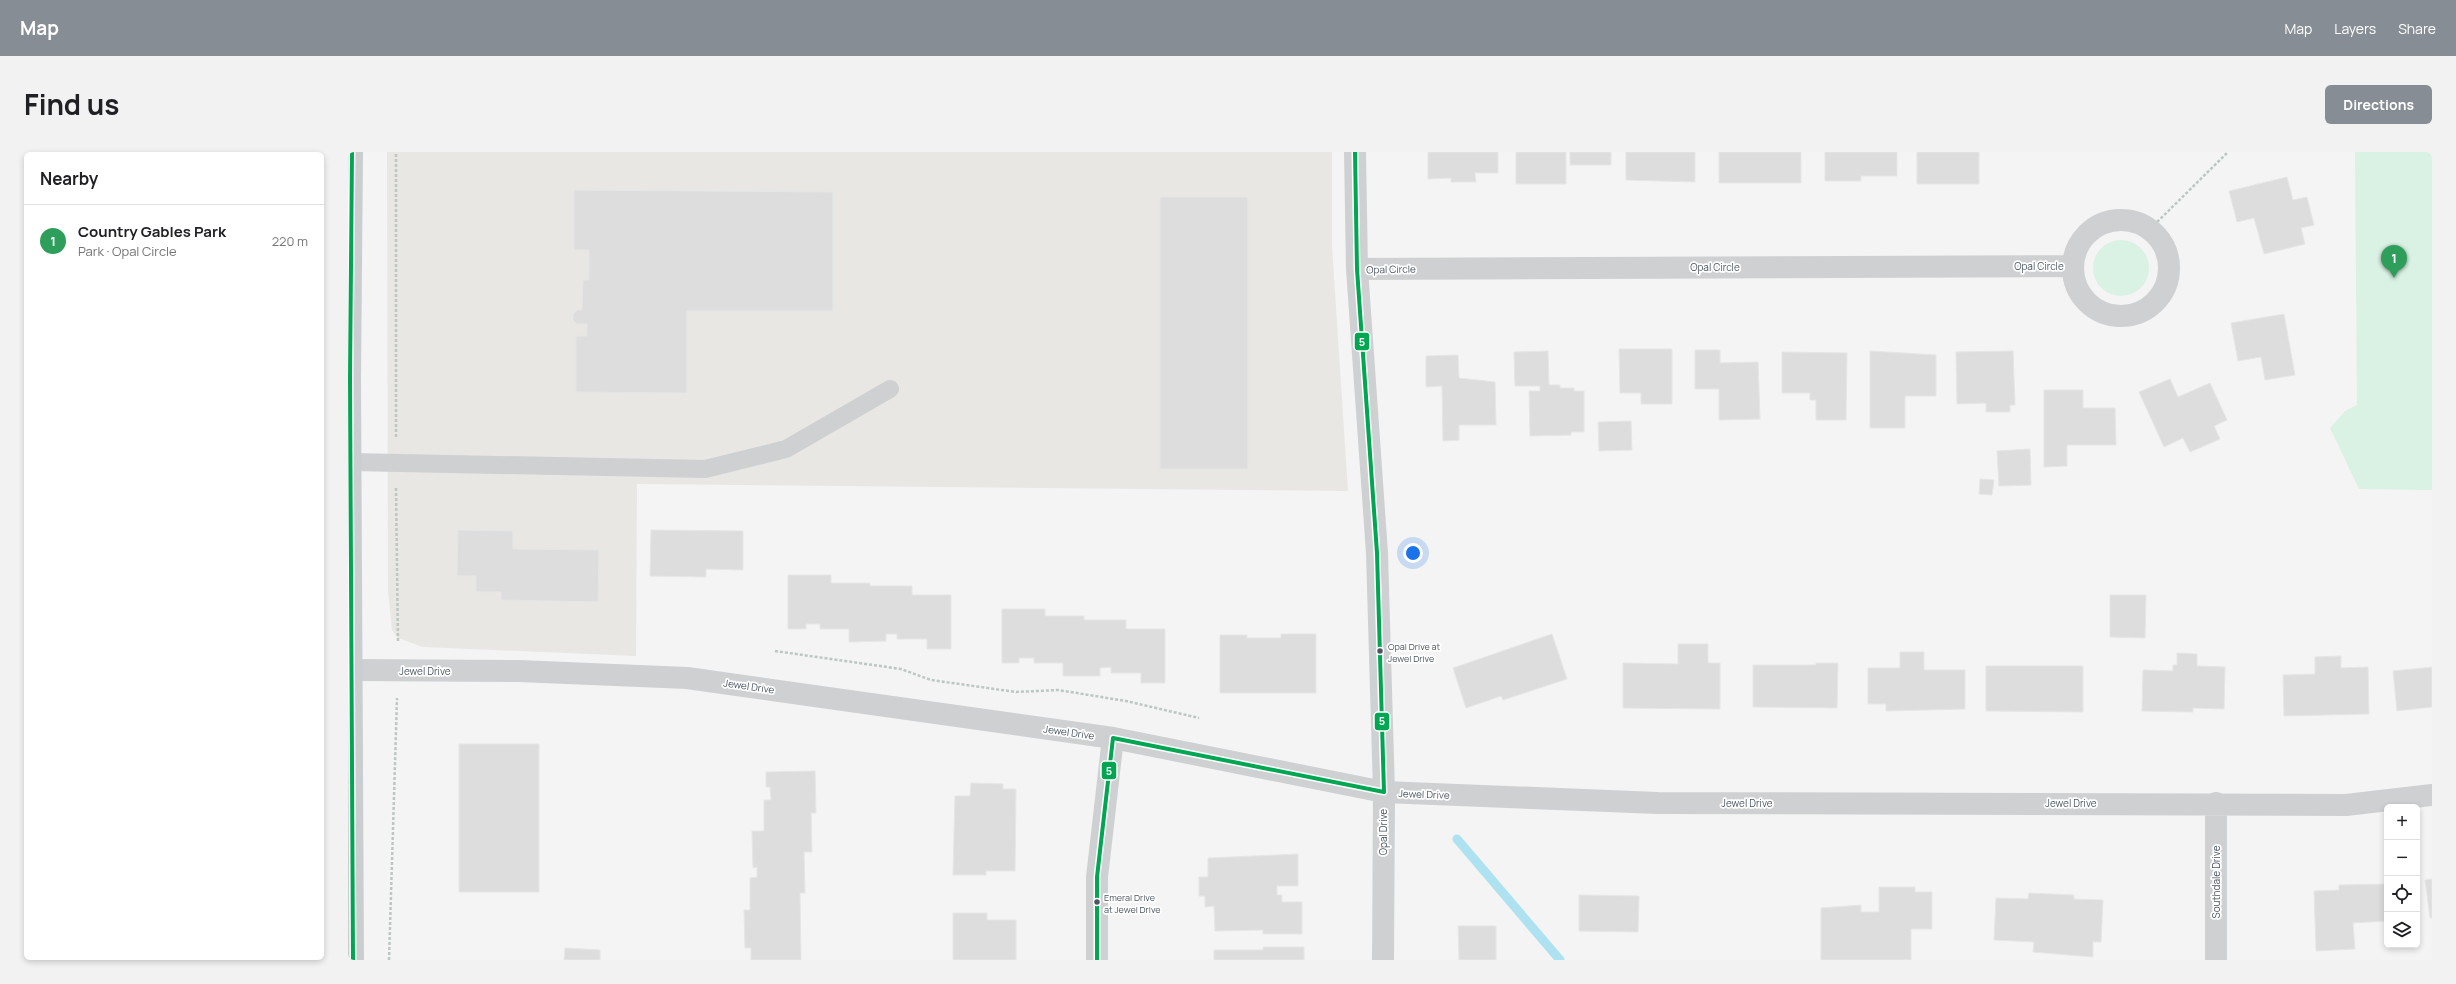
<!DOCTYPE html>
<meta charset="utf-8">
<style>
body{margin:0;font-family:Manrope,sans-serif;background:#f2f2f2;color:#202124}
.controls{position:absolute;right:12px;bottom:12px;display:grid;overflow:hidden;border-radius:6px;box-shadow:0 2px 6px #0003}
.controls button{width:36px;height:36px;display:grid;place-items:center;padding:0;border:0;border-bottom:1px solid #e0e0e0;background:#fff;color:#202124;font:20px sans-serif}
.you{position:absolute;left:1065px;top:401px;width:14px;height:14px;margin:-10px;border:3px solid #fff;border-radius:50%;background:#1a73e8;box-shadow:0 0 0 6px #1a73e833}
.badge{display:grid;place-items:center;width:26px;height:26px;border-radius:50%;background:#868d94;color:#fff;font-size:13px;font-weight:700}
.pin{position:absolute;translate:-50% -33px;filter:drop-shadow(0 1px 2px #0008)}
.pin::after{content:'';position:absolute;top:21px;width:14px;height:12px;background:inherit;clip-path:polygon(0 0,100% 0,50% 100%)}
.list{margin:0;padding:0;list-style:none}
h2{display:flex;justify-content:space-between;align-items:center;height:52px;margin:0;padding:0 16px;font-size:17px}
h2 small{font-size:13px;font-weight:400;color:#757577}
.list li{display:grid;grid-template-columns:26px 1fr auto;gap:12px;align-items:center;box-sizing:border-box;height:72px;padding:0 16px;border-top:1px solid #e0e0e0}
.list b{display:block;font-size:15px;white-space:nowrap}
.list p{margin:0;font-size:13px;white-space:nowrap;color:#757577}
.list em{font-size:13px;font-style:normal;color:#757577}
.icon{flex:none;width:22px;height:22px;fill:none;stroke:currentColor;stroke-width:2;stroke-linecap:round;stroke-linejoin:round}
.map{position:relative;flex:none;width:2084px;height:808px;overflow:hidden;border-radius:6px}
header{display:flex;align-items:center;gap:24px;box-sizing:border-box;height:56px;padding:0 20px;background:#868d94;color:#fff}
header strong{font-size:19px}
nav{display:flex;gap:22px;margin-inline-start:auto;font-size:14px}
.intro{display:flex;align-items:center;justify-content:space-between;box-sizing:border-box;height:96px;padding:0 24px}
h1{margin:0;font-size:28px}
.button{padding:10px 18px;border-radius:6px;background:#868d94;color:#fff;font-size:14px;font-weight:700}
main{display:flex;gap:24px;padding:0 24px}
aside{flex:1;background:#fff;border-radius:6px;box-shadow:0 2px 6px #0003}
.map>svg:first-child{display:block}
</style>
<header>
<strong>Map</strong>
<nav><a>Map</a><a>Layers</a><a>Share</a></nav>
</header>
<div class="intro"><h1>Find us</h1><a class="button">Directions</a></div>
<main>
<aside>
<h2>Nearby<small></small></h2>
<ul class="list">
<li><span class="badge" style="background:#2e9e5b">1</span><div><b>Country Gables Park</b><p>Park · Opal Circle</p></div><em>220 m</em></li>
</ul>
</aside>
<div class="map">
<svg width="2084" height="808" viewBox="0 0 2084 808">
<rect width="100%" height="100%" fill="#f4f4f4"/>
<path fill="#e8e7e3" d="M39 0H984V94L1000 339 289 332 288 504 75 495 50 486 44 478 40 439Z"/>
<path fill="#d9f2e3" d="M2007 0H2084V338L2011 337 1982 276 1997 259 2009 253Z
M1745 116a28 28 0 1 1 56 0a28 28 0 1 1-56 0Z"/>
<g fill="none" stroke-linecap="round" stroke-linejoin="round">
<path stroke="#aee2f0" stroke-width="9" d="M1109 687 1212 808"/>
</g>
<path fill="#ddddde" stroke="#e5e6e7" d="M1080 0H1150V21H1127L1128 30H1103V26L1080 27Z
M1168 0H1218V32H1168Z
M1222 0H1263V13H1222Z
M1278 0H1347V30L1278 28Z
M1371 0H1453V31H1371Z
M1477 0H1549V24H1513V29H1477Z
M1569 0H1631V32H1569Z
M1939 25 1945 48 1959 45 1966 73 1953 76 1957 92 1916 102 1906 66 1889 70 1881 39Z
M226 38 485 40V159H339V241L228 240V184H239V172H229L225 168V162L229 158H234L235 128H241V98H226Z
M812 45H900V317H812Z
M1936 162 1947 223 1917 228 1913 205 1890 209 1883 171Z
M1271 197H1324V252H1293V241H1272Z
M1347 198H1372V211L1410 210 1412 267 1371 268V237H1347Z
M1200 199 1201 233H1212V236H1226V239H1236V280H1223V283L1182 284 1181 239H1192V234H1167L1166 200Z
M1522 199 1588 203V244H1557V276H1522Z
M1665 199 1667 253H1662V260H1638V251L1609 252 1608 200Z
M1434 200 1499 201 1498 268H1468V248H1462V241H1434Z
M1110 203 1111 226 1147 230 1148 273H1111V288L1095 289 1094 234 1078 235V204Z
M1822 227 1830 245 1862 231 1879 268 1866 274 1872 287 1842 300 1835 286 1816 295 1791 240Z
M1696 238H1735V256H1767L1768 293H1719V314L1696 315Z
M1283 269 1284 298 1251 299 1250 270Z
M1682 297 1683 333 1651 334 1649 299Z
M1632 327 1646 328 1644 343 1631 342Z
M110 378 165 379V397L251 398 250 450 153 448V440H128V424H109Z
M303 378 395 379V418L358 417V425L302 424Z
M440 423H483V431H522V434H564V443H603V497H579V487H549V482H538V489L501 490V477H472V472H458V477H440Z
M1762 443H1798L1797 486 1762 485Z
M654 457H697V464H736V468H778V477H817V531H793V521H763V515L752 516V524H715V511H686V506H671V511H654Z
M933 482H968V541H872V483H899V486H933Z
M1204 482 1219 527 1155 548 1153 544 1118 556 1105 516Z
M1330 492H1360V511H1372V557L1275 556V511L1330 512Z
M1552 500H1576V518H1617V557L1538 559V552H1520V516H1552Z
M1829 501 1849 502V514L1877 515 1876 557 1845 556V560L1794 559 1795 518 1825 519V513H1829Z
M1993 504V516L2020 515 2021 562 1936 564 1935 523 1967 522V505Z
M1468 511H1490L1489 556 1405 555V513H1468Z
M1638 514H1735V560L1638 559Z
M2084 515V555L2049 559 2045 519Z
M111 592H191V740H111Z
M467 619 468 661H463L464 700H456L457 741H452L453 808H403V796H397L396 758H402V726L409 725V715L405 716 404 679H416V648H423L422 635H418V620Z
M623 631 655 632V637H668L667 719H638V723H605L607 644H622Z
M950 702V734H929V743H934V750H954V782H915V778L867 779 866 754 857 755V744H851V725H860V706Z
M2084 727V766H2082L2077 728Z
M2039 732V769L2005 771 2007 797 1968 799 1966 739 1991 738V733Z
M1531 735H1567V740H1584V777H1563V808H1473V756L1513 753V760H1531Z
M1681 741 1726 743V747L1755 748 1753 790H1745V805L1685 800 1686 790 1646 788 1648 746 1680 747Z
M1231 743 1291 744 1290 780 1231 779Z
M605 761H639V768H668V808H605Z
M1110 774H1148V808H1111Z
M915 795H956V808H866V798H915Z
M217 796 252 798V808H216Z"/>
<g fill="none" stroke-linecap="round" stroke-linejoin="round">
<path stroke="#bcc7c4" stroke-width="2.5" stroke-dasharray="3 2" stroke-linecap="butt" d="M1802 77 1880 0
M48 285V0
M48 336 50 491
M427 499 553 517 583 528 668 540 710 538 778 549 851 566
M41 808 49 546"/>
<path stroke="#ced0d2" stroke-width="18" d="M3 310 357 317 438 297 542 237"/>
<path stroke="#ced0d2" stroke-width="22" d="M1007 0 1009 117 1029 401 1036 640 1035 808
M1725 116a48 48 0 1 1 96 0a48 48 0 1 1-96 0Z
M1009 117 1725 114
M4 518 170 519 339 526 765 586 1036 640 1310 651 1998 653 2084 643
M749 808V725L765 586
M1868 808V651"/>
<path stroke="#caced1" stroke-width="22" d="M4 0 2 226 5 808"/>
<defs>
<path id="bus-1" d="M4 0 2 226 5 808
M749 808V725L765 586 1036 640 1029 401 1009 117 1007 0"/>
</defs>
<use href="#bus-1" stroke="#fff" stroke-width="7"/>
<use href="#bus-1" stroke="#00a651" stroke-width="4"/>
</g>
<g fill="#4a5661" stroke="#fff" stroke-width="1.5">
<circle cx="1032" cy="499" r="3.5"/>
<circle cx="749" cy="750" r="3.5"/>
</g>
<g text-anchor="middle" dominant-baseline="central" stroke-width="3.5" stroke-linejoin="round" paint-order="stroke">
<g font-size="9" fill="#4a5661" stroke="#fff" text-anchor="start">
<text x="1040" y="494">Opal Drive at<tspan x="1040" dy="12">Jewel Drive</tspan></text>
<text x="756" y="745">Emeral Drive<tspan x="756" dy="12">at Jewel Drive</tspan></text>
</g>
<g font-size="10" fill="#4a5661" stroke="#fff">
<text x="1691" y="114">Opal Circle</text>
<text x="1367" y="115">Opal Circle</text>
<text transform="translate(1043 117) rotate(-1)">Opal Circle</text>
<text x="77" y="519">Jewel Drive</text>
<text transform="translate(401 534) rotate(8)">Jewel Drive</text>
<text transform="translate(721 580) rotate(8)">Jewel Drive</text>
<text transform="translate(1076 642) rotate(2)">Jewel Drive</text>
<text x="1399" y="651">Jewel Drive</text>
<text x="1723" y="651">Jewel Drive</text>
<text transform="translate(1035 680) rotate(-90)">Opal Drive</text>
<text transform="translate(1868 730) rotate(-90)">Southdale Drive</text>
</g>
</g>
<g stroke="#fff" stroke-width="1.5">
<rect x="1006" y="180" width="16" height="19" rx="4" fill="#00a651"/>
<rect x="1026" y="560" width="16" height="19" rx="4" fill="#00a651"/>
<rect x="753" y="609" width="16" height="19" rx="4" fill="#00a651"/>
</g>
<g font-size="11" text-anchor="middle" font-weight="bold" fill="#fff">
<text x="1014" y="194">5</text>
<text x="1034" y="573">5</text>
<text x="761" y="623">5</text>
</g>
</svg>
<div class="controls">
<button>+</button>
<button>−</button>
<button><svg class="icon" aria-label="locate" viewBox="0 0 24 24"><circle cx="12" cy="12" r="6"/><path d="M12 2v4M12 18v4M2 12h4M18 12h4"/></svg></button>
<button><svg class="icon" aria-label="layers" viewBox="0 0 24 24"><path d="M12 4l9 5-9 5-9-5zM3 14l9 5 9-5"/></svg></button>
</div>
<div class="you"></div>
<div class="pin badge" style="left:2046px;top:126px;background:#2e9e5b">1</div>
</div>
</main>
